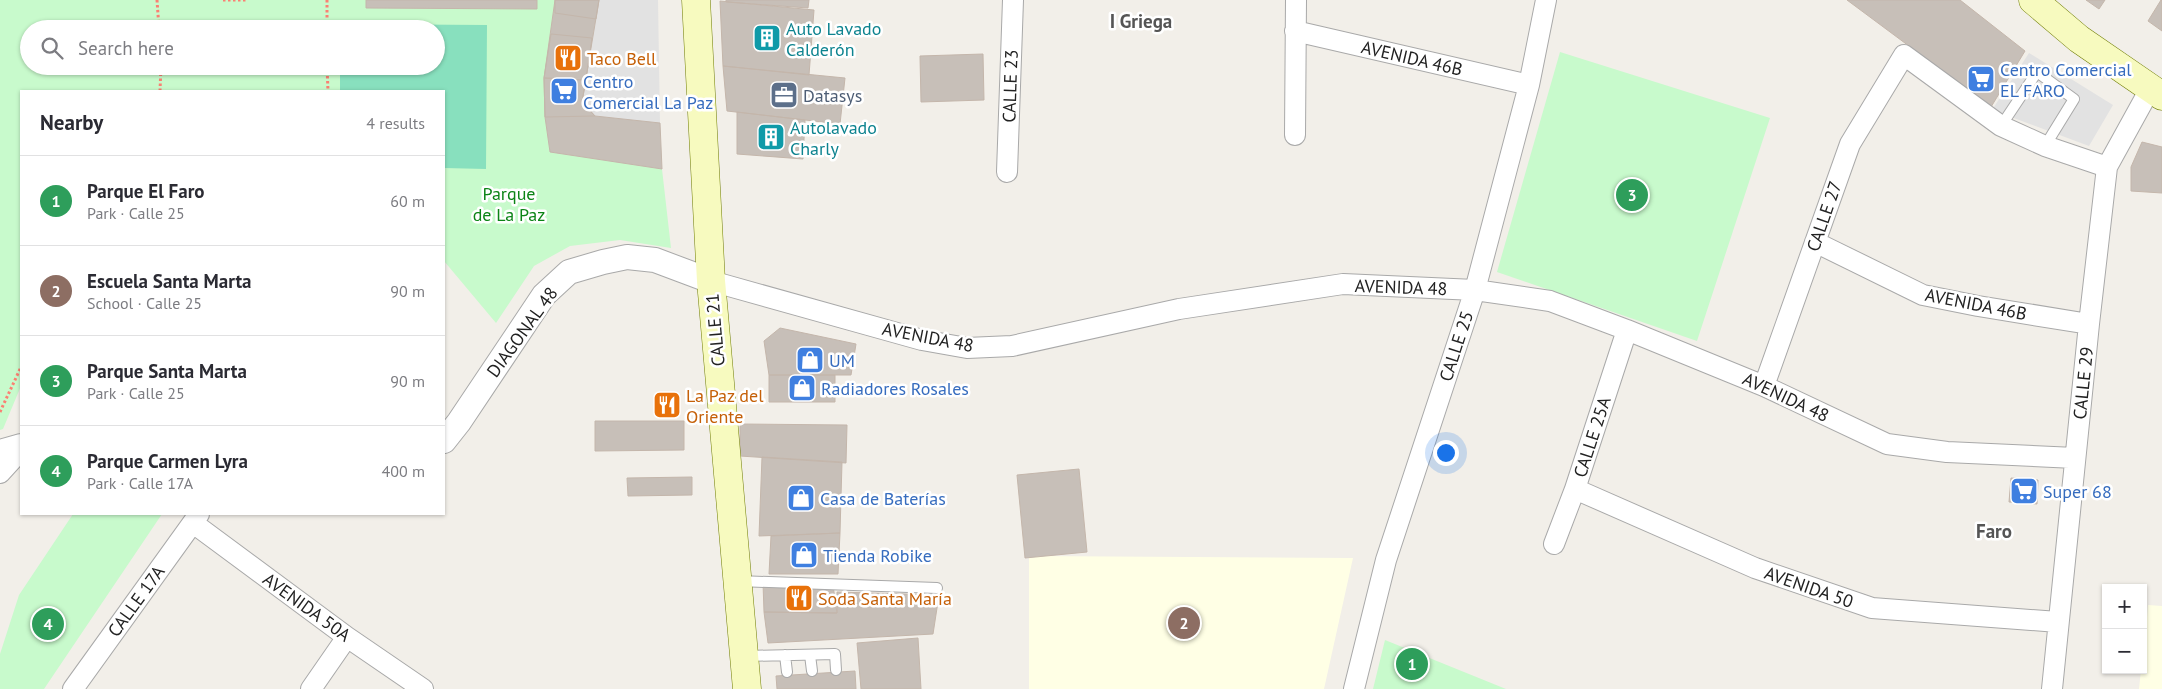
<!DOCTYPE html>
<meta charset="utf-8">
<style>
body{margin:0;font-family:"PT Sans",sans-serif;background:#f2f2f3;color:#2b2b33}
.controls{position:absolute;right:15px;bottom:15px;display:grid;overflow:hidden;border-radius:0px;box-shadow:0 1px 4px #0004}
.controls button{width:45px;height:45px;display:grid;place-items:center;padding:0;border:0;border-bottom:1px solid #e1e1e2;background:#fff;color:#2b2b33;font:25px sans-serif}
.you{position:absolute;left:1445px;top:452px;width:18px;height:18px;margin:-12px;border:4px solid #fff;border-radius:50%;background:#1a73e8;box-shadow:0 0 0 8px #1a73e833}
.badge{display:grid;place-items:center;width:32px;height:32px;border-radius:50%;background:#d40000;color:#fff;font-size:16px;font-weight:700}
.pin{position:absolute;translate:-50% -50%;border:2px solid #fff;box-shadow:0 1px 5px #0006}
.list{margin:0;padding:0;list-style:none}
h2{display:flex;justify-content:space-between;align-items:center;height:65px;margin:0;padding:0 20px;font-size:21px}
h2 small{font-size:16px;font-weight:400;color:#7c7c81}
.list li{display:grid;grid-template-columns:32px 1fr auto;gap:15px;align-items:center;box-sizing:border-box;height:90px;padding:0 20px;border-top:1px solid #e1e1e2}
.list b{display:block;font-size:19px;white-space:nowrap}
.list p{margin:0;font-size:16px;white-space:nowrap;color:#7c7c81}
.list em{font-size:16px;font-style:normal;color:#7c7c81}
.icon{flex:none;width:28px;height:28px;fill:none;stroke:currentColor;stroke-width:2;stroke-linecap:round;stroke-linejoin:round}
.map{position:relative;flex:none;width:2162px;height:689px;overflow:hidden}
.search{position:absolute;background:#fff;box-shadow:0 1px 4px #0004;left:20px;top:20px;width:425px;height:55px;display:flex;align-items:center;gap:12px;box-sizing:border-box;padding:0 18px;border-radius:28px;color:#7c7c81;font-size:19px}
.panel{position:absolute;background:#fff;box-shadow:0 1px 4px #0004;left:20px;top:90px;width:425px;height:425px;border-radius:0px}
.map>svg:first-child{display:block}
</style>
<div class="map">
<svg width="2162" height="689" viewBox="0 0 2162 689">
<rect width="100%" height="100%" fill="#f2efe9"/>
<path fill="#ffffe5" d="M1029 556 1353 558 1324 689H1029Z
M2148 605 2162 606V689H2139L2141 670H2143Z"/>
<path fill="#c8facc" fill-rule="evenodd" d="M0 0H555L544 78 545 117 550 152 662 169 671 248 620 240 570 246 534 266 496 323 444 261V91H21V386L3 429 0 430ZM29 29H436V66H29Z
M1560 52 1770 118 1697 341 1497 272Z
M73 514H162L44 689H0V654L19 595Z
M1385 640 1506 689H1373Z"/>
<path fill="#88e0be" d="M341 24 487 25 486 169 444 168V91H340V66H436V29H341Z"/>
<path fill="#e2e2e2" d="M599 0H658L660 123 595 116 582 102Z
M2029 53 2113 105 2089 146 1992 110Z"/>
<path fill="#c7bfb8" stroke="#c4b6ab" d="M366 0H537V9L366 8Z
M555 0H599L582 102 595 116 660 123 662 169 550 152 545 117 544 78Z
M555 0H599L596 19 555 13Z
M726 0H809L808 8 726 2Z
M1847 0H1960L2025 51 1991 107Z
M2086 0H2105L2099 9Z
M2161 0H2162V31L2148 21Z
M720 1 814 10 809 75 723 66Z
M551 34 592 38 586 80 544 78Z
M983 54 984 100 921 102 920 56Z
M723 66 845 78 840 124 727 111Z
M544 78 586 80 582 102 595 116 545 117Z
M737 112 805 120 803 159 737 154Z
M2142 142 2162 147V193L2131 191V167Z
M780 328 856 344 851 375H769L764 341Z
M769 375H835V402H769Z
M595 421H684V450L595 451Z
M740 424 847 425 846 463 740 456Z
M762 457 842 462 840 533 759 536Z
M1079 469 1087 552 1025 558 1017 475Z
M692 477V495L628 496 627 478Z
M2011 478 2038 480 2037 504 2009 502Z
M840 533 838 574H769L771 536Z
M763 583 833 585 837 613 764 612Z
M837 592 939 595 933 634 768 643 764 612 837 613Z
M918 638 921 689H861L857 643Z
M855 671 856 689H777L776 676Z"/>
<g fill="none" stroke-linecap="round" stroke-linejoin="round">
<defs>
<path id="service" d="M2001 126 2037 72 2074 99 2045 146
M738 581 937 588
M785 655 787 672
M810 655 812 671
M746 656 835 654 836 670"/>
<path id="minor" d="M1295 31 1529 85
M1295 135 1296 0
M1007 172 1013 0
M1815 242 1923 295 1978 306 2089 324
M711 281 922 340 967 348 1012 346 1179 309 1343 284 1475 290 1550 301 1627 330 1764 386 1887 444 1947 452 2075 458
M1764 386 1850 144 1904 55 2001 126 2045 146 2107 167
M0 473 21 450
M1575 489 1755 568 1872 608 2058 622
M193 523 347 637 423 689
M1554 544 1575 489 1627 330
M73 689 199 514
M311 689 347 637
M1354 689 1386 560 1475 290 1529 85 1546 0
M2052 689 2089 324 2107 167 2150 89"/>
<path id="tertiary" d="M444 441 459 422 544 295 569 272 603 262 627 257 655 260 711 281
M0 452 21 446"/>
<path id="secondary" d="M696 0 711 281 747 689
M2033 0 2079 39 2162 96"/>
</defs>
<use href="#service" stroke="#a9a9a9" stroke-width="12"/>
<use href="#minor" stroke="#a9a9a9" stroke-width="22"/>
<use href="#tertiary" stroke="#a9a9a9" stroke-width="26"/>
<use href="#secondary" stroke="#707d05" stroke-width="29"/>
<path stroke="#fa8072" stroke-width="3" stroke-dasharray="2.5 2.5" stroke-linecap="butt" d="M157 0 159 29
M223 0H246
M327 0V29
M327 66 328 91
M160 91 161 66
M0 412 21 367"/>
<use href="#service" stroke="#fff" stroke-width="10"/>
<use href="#minor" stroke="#fff" stroke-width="20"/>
<use href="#tertiary" stroke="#fff" stroke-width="24"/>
<use href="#secondary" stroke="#f7fabf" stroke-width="28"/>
</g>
<defs>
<symbol id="building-square" viewBox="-11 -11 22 22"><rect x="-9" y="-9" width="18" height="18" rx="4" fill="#0f9aa8" stroke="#fff"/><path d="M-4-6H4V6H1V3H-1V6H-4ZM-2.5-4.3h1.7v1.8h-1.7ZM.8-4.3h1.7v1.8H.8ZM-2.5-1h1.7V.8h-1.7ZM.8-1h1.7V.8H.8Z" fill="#fff"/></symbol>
<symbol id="restaurant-square" viewBox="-11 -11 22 22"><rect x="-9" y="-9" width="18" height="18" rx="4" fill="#e8710a" stroke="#fff"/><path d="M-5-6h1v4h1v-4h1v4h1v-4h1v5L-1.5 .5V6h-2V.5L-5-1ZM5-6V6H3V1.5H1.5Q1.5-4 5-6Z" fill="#fff"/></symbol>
<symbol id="supermarket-square" viewBox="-11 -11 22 22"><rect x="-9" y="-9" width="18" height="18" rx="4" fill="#3f7fe0" stroke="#fff"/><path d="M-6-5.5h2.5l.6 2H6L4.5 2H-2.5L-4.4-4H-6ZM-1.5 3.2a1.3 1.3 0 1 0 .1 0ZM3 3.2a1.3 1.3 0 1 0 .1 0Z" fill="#fff"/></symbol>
<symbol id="office-square" viewBox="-11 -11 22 22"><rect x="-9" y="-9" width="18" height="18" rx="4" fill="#5c6f8a" stroke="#fff"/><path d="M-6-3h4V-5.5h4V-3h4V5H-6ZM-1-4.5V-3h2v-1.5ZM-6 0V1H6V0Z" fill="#fff"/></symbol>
<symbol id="shop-square" viewBox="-11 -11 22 22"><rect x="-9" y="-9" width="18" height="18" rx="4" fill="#3f7fe0" stroke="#fff"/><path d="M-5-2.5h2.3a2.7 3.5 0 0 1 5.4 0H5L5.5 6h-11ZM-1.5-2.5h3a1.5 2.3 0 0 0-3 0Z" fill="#fff"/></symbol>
</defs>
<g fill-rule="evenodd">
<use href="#building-square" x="751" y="22" width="32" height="32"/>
<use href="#restaurant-square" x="552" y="42" width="32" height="32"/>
<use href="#supermarket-square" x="1965" y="63" width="32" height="32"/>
<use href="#supermarket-square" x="548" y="75" width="32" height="32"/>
<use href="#office-square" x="768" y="79" width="32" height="32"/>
<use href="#building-square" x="755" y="121" width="32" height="32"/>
<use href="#shop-square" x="794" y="344" width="32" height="32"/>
<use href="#shop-square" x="786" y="372" width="32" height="32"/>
<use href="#restaurant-square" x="651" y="389" width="32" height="32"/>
<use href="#supermarket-square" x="2008" y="475" width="32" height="32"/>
<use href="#shop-square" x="785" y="482" width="32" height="32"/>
<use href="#shop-square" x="788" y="539" width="32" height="32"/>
<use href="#restaurant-square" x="783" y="582" width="32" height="32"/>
</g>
<g text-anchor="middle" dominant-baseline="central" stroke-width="5" stroke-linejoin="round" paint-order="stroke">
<g font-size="18" fill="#0d838f" stroke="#fff" text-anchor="start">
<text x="786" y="28">Auto Lavado<tspan x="786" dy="21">Calderón</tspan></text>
<text x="790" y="127">Autolavado<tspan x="790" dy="21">Charly</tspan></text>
</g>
<g font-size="18" fill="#c56008" stroke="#fff" text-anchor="start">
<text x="587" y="58">Taco Bell</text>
<text x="686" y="395">La Paz del<tspan x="686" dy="21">Oriente</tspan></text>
<text x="818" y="598">Soda Santa María</text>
</g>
<g font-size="18" fill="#222" stroke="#fff">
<text transform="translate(1412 58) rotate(13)">AVENIDA 46B</text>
<text transform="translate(1010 86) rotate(-88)">CALLE 23</text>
<text transform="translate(1824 216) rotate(-71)">CALLE 27</text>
<text transform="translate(1401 287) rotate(2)">AVENIDA 48</text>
<text transform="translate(1976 304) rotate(11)">AVENIDA 46B</text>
<text transform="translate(715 330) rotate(-95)">CALLE 21</text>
<text transform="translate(522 332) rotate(-54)">DIAGONAL 48</text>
<text transform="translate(928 337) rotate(11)">AVENIDA 48</text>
<text transform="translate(1456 346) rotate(-72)">CALLE 25</text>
<text transform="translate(2083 383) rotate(-84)">CALLE 29</text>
<text transform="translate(1786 397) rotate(25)">AVENIDA 48</text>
<text transform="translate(1592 437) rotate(-72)">CALLE 25A</text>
<text transform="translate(1809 587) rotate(19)">AVENIDA 50</text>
<text transform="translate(136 601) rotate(-54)">CALLE 17A</text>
<text transform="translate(307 607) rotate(36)">AVENIDA 50A</text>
</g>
<g font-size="18" fill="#366cbe" stroke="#fff" text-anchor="start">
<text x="2000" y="69">Centro Comercial<tspan x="2000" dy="21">EL FARO</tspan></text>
<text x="583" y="81">Centro<tspan x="583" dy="21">Comercial La Paz</tspan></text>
<text x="829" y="360">UM</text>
<text x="821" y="388">Radiadores Rosales</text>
<text x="2043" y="491">Super 68</text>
<text x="820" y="498">Casa de Baterías</text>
<text x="823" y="555">Tienda Robike</text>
</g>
<g font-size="18" fill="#4e5e75" stroke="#fff" text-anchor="start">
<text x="803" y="95">Datasys</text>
</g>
<g font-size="18" fill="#0c8416" stroke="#fff">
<text x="509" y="193">Parque<tspan x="509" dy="21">de La Paz</tspan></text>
</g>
<g font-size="19" font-weight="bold" fill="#555" stroke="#fff">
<text x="1141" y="21">I Griega</text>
<text x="1994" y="531">Faro</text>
</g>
</g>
</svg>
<div class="controls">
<button>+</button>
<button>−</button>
</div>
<div class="you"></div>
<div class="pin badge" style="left:1412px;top:664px;background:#2e9e5b">1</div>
<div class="pin badge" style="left:1184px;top:623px;background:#8d6e63">2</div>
<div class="pin badge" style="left:1632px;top:195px;background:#2e9e5b">3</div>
<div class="pin badge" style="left:48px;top:624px;background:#2e9e5b">4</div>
<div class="search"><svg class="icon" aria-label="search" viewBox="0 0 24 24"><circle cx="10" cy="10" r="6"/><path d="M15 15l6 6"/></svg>Search here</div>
<section class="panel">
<h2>Nearby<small>4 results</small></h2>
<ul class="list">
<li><span class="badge" style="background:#2e9e5b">1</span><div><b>Parque El Faro</b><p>Park · Calle 25</p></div><em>60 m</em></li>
<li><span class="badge" style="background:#8d6e63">2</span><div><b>Escuela Santa Marta</b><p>School · Calle 25</p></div><em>90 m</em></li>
<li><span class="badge" style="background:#2e9e5b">3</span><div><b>Parque Santa Marta</b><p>Park · Calle 25</p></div><em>90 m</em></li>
<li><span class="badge" style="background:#2e9e5b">4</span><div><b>Parque Carmen Lyra</b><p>Park · Calle 17A</p></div><em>400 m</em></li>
</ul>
</section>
</div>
